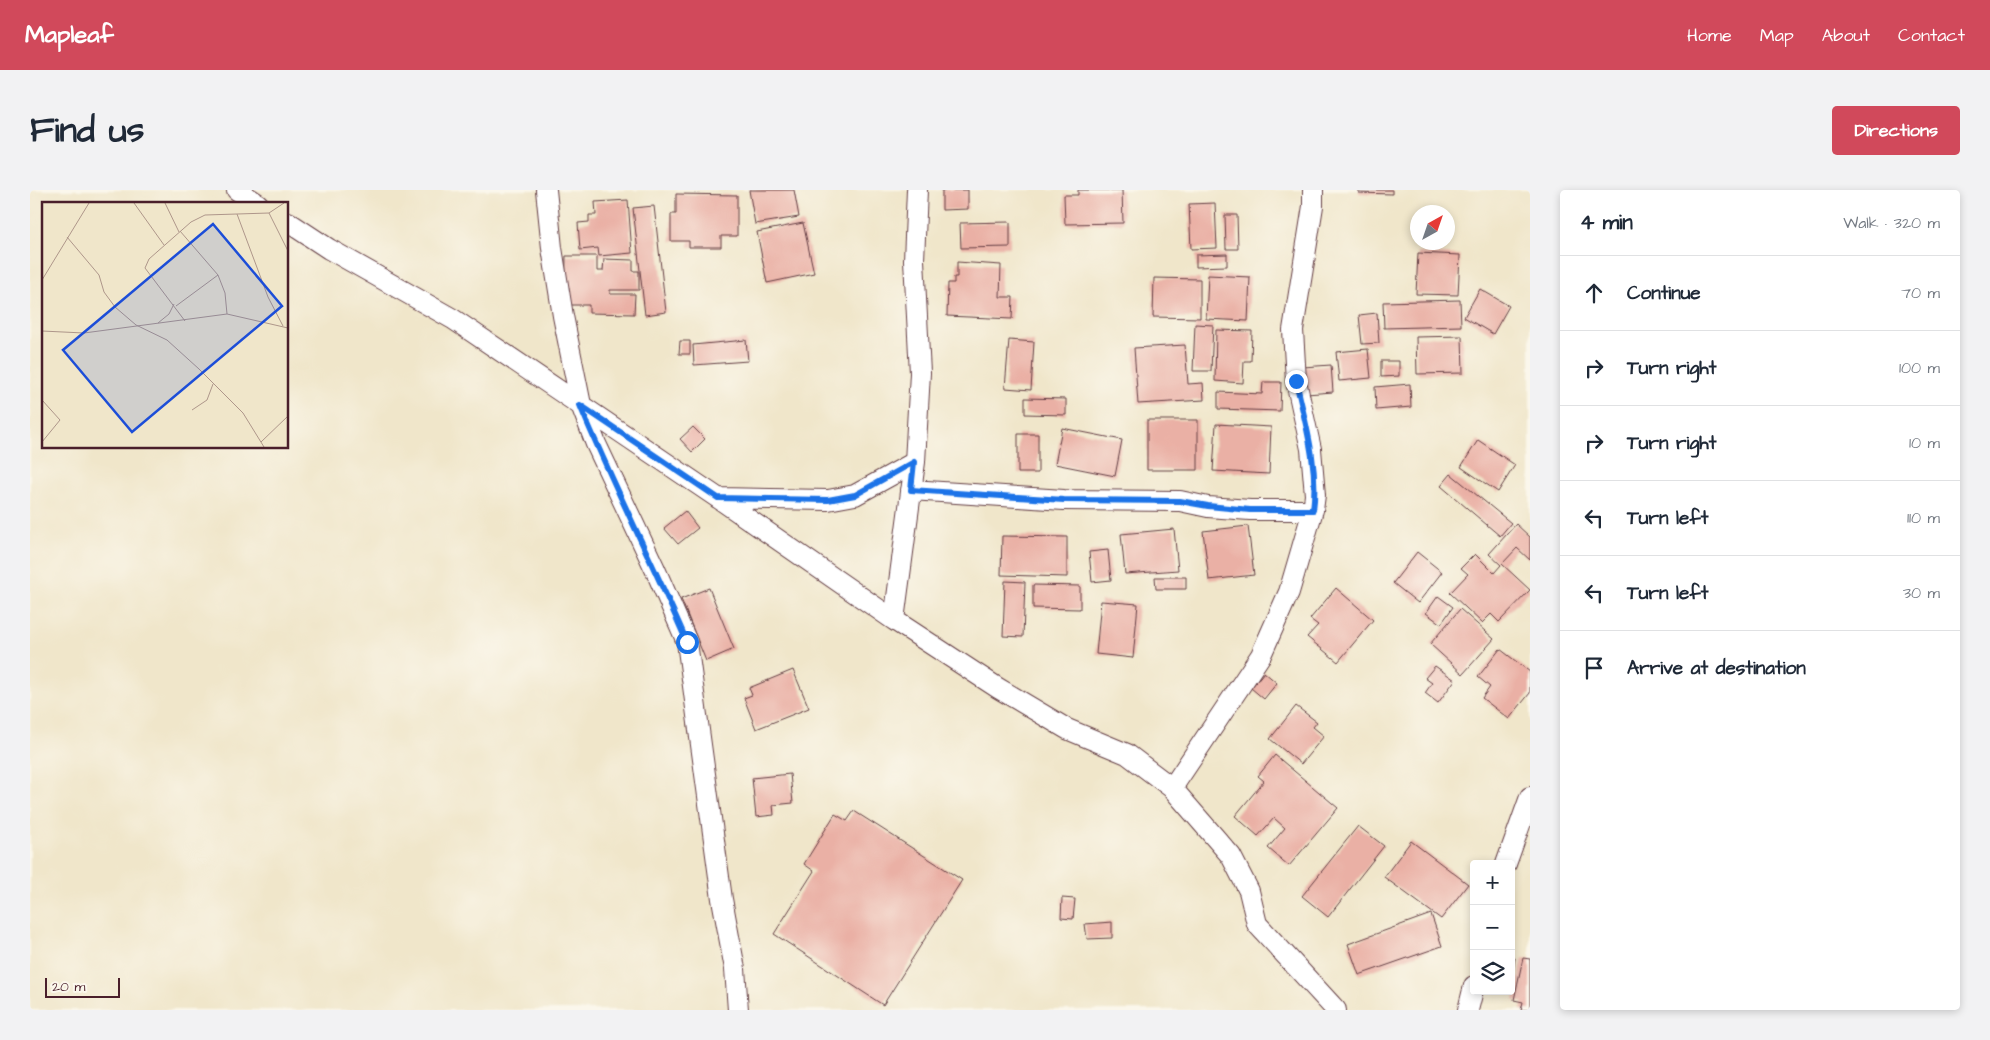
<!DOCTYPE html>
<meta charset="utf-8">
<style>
body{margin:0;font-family:"Architects Daughter",sans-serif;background:#f2f2f3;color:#1f2937}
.controls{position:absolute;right:15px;bottom:15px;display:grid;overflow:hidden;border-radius:5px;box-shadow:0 2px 8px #0003}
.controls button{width:45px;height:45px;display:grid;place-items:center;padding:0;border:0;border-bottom:1px solid #e0e1e3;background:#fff;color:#1f2937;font:25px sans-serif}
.compass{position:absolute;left:1380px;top:15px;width:45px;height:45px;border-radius:50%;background:#fff;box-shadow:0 2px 8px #0003;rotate:40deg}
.scale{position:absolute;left:15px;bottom:12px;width:75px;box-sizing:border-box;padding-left:5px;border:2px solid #4a1f2b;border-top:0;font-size:14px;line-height:18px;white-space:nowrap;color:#4a1f2b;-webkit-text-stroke:4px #fbf7ec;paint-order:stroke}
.stop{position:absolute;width:15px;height:15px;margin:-11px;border:4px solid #1a73e8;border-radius:50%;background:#fff}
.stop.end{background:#1a73e8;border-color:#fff;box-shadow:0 1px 5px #0008}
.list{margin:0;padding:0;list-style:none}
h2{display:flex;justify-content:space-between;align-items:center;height:65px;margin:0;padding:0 20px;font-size:21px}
h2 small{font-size:16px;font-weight:400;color:#747a83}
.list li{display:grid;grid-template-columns:32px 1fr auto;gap:15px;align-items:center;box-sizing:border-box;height:75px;padding:0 20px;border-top:1px solid #e0e1e3}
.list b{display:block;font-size:19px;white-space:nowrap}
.list em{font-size:16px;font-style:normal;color:#747a83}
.icon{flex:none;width:28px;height:28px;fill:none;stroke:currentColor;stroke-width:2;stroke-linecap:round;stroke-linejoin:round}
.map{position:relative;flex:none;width:1500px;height:820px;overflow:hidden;border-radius:5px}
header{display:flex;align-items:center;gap:30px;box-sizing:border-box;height:70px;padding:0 25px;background:#d1495b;color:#fff}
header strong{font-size:24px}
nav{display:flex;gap:28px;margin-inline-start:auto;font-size:18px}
.intro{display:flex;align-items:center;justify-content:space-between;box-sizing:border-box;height:120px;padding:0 30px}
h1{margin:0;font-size:35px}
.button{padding:12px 22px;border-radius:5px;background:#d1495b;color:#fff;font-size:18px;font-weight:700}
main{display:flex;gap:30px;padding:0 30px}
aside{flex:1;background:#fff;border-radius:5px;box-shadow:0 2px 8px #0003}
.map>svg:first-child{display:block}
</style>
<header>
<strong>Mapleaf</strong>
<nav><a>Home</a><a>Map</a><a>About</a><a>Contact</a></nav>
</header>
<div class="intro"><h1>Find us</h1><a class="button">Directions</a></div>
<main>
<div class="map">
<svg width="1500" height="820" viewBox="0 0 1500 820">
<rect width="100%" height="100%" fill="#fbf7ec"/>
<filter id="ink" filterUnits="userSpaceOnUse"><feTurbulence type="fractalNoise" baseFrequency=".02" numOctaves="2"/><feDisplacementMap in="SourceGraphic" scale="10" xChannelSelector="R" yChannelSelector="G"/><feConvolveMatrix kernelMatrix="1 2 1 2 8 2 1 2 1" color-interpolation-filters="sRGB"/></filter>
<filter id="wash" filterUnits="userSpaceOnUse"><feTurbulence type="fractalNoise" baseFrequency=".0096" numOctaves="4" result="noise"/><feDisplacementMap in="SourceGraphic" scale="20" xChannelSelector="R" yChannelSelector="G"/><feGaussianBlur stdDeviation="1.12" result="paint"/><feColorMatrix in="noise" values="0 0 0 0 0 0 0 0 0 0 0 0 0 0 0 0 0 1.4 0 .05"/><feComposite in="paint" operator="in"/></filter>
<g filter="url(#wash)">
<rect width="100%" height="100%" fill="#f0e6ca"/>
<g id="blocks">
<path fill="#eab0a5" d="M719 0H764L769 27 725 34Z
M912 0H938V19L912 20Z
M1048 0H1092L1093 33 1035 34 1034 5H1048Z
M1329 0H1362V4L1329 3Z
M646 4 707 5V46H691V57H659V51H641V24H646Z
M598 10 602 63 569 66 568 58 550 60 548 33 559 32V25H566L565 12Z
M1185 13 1187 58 1161 59 1159 14Z
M624 16 636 122 615 125 603 18Z
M1195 25H1207L1208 59H1196Z
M980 32V57L931 58 930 33Z
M773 33 784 83 737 93 727 42Z
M1388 63 1430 65 1428 105 1386 104Z
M1197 64V76L1166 77V65Z
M536 66H567V81H573L574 69 603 70V81H609V100H580V104H605L604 124 559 123V115H535Z
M927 72 971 75 970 107H983L982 129 917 126 918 93H924V87H927Z
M1178 85 1220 87 1218 131 1176 129Z
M1124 88 1170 89V128L1123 127Z
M1450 99 1479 116 1463 144 1434 127Z
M1430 110 1431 136 1354 138 1353 112Z
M1347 123 1349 153 1332 154 1329 125Z
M1165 134 1183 135 1181 181H1163Z
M1186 140 1222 141 1221 171H1214L1213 193 1185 191Z
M1432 146 1433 183 1387 184 1386 147Z
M716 150 718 171 664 175 663 155Z
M979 150 1004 152 1001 200 975 198Z
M650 151H660V164H649Z
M1155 155 1158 194 1173 193 1174 210 1108 214 1104 158Z
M1338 159 1341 188 1309 191 1306 162Z
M1351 171H1369V186L1351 187Z
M1301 175 1303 202 1276 204 1273 177Z
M1233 192H1251L1250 221 1188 219V202L1232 204Z
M1380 194 1381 217 1346 220 1345 197Z
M995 208 1036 209V225L995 224Z
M1117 230H1168V280H1117Z
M1186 234 1241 237 1239 284 1183 281Z
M663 237 675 249 662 262 650 249Z
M1032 238 1092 250 1085 286 1025 274Z
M988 244H1008V283H988Z
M1448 250 1485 275 1468 302 1431 277Z
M1421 284 1481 333 1470 346 1411 296Z
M655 321 668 338 648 354 634 338Z
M1486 334 1500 347V370L1487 358 1472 374 1500 400 1469 432 1461 424 1452 433 1420 403 1438 384 1431 378 1445 364 1464 383 1471 375 1459 364Z
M1218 336 1224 385 1179 390 1173 341Z
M1144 339 1148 380 1095 384 1091 344Z
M972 346 1037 347V387L971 385Z
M1078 360 1081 390 1062 392 1059 362Z
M1387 362 1412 382 1388 413 1363 393Z
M1125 387H1156V399H1126Z
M975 391 995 392 993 447 973 446Z
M1003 395 1050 396V419L1003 418Z
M679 398 704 459 676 471 651 409Z
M1306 398 1343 430 1308 472 1277 447 1288 435 1280 429Z
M1408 406 1423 417 1411 434 1396 423Z
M1071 411 1108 414 1103 468 1066 464Z
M1430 419 1464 449 1433 484 1400 454Z
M1470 459 1500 482V503L1479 529 1452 508 1460 497 1448 487Z
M1405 476 1425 490 1408 513 1395 503 1402 493 1395 488Z
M763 480 779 518 726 539 714 508 722 505 719 498Z
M1234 482 1247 493 1234 509 1221 498Z
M1266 516 1287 532 1283 537 1294 546 1271 574 1240 549Z
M1245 565 1308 618 1259 676 1238 658 1255 638 1244 628 1228 646 1205 626 1234 591 1228 586Z
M760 584 763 613 743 615 744 625 726 627 722 588Z
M824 621 932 690 853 815 744 744 784 681 774 674 805 624 817 631Z
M1328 636 1354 656 1298 727 1272 706Z
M1381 651 1438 694 1411 729 1354 687Z
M1032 708 1045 709 1043 729 1031 728Z
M1401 724 1412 756 1329 785 1318 754Z
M1082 732V748L1057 749 1055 734Z
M1481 768H1485L1482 788H1481Z
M1493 768 1500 769V820H1491L1493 812 1484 810Z"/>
</g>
</g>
<g filter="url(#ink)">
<use href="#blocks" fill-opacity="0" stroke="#633d43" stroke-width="1"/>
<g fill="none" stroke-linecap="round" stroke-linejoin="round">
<defs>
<path id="street" d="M207 0 228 14
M516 0 522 58 533 126 551 215 566 254 625 379 657 452 692 709 705 779 708 820
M258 32 299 59 423 129 688 308 864 430 968 498 1037 539 1097 564 1142 598 1201 666 1219 701 1227 734 1306 820
M881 300 1034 310 1150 311 1178 317 1220 320H1283
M688 308 798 310 825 305 885 272
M864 430 885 272 890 183 884 70 887 0
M1142 598 1231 465 1259 402 1283 320 1285 305 1281 259 1266 191 1263 140 1283 16V0
M1476 674 1500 607
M1438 820 1444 796"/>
</defs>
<use href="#street" stroke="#633d43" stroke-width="22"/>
<use href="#street" stroke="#fff" stroke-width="20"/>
</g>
</g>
<g fill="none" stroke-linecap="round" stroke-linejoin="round" filter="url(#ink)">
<path stroke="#1a73e8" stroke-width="6" d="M657 452C623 373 583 295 550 215L688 308 798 310 825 305 884 272 881 300 1034 310 1150 311 1178 316 1220 320H1283C1289 277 1275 232 1266 191"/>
</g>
<g transform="translate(12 12)">
<rect width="246" height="246" fill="#f0e6ca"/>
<path fill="none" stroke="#ae968a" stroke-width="1" d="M92 1 122 43M123 1 137 30M227 11 246 49M195 12 226 95 241 124M138 29 176 73 183 91 185 112M25 35 57 73 62 90 73 105 94 123 125 138 157 167 201 211 222 245M0 78 47 1M134 104 176 73M143 119 103 66 107 57 149 20 163 13 227 11 242 1M116 121 127 112 132 102M0 129 42 131 185 112 246 126M0 198 18 218 0 240M150 208 165 198 171 182M219 240 246 214"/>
<path fill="#1d4ed8" fill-opacity="0.15" stroke="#1d4ed8" stroke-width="2.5" d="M171 22 240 104 90 230 21 148Z"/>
<rect width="246" height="246" fill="none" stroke="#4a1f2b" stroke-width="2.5"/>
</g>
</svg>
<div class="controls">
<button>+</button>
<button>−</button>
<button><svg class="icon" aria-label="layers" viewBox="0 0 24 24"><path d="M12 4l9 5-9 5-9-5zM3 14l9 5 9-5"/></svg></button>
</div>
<svg class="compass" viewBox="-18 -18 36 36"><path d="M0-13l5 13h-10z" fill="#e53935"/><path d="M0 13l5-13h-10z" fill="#747a83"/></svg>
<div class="scale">20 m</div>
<div class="stop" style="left:657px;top:452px"></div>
<div class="stop end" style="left:1266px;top:191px"></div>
</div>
<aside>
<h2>4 min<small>Walk · 320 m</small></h2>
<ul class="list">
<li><svg class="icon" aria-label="ahead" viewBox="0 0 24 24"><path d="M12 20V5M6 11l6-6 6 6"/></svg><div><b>Continue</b></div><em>70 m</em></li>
<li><svg class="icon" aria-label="right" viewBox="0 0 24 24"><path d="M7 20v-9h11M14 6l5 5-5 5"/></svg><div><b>Turn right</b></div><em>100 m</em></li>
<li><svg class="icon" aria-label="right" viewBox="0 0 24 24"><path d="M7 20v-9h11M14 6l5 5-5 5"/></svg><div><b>Turn right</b></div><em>10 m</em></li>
<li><svg class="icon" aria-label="left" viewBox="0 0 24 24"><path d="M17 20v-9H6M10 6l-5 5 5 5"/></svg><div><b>Turn left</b></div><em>110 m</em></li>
<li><svg class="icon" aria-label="left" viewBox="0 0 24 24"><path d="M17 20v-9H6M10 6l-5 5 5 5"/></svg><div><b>Turn left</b></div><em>30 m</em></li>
<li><svg class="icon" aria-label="arrive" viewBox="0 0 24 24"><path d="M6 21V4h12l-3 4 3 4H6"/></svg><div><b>Arrive at destination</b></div></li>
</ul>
</aside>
</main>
